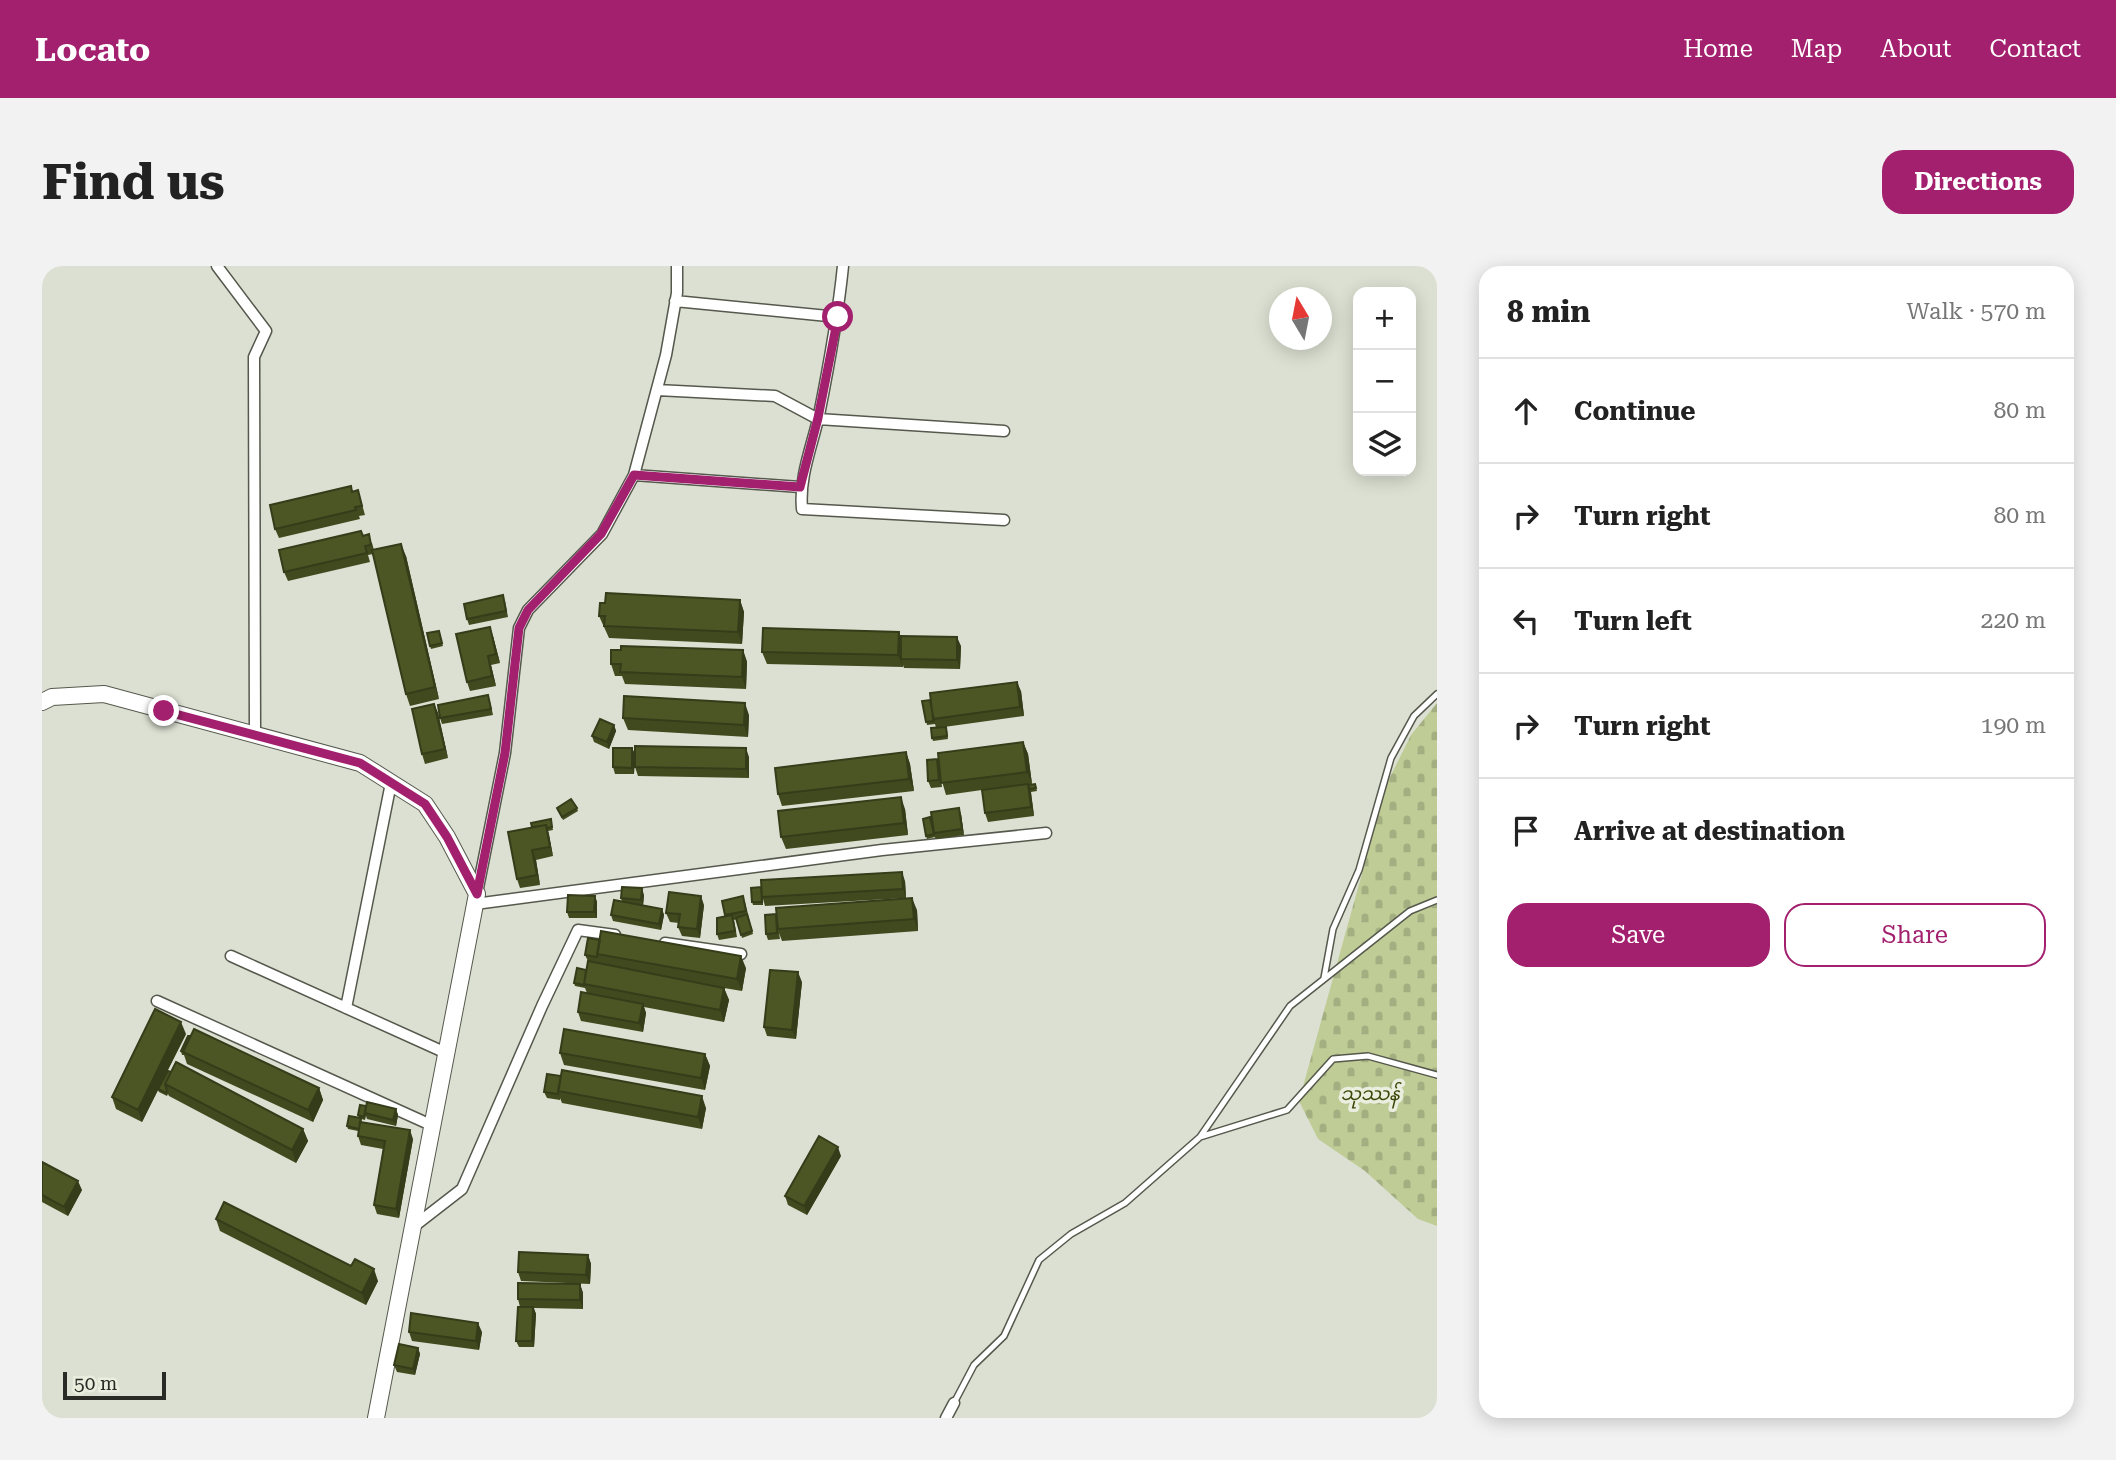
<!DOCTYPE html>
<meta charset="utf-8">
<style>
body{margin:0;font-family:"Roboto Serif","Noto Sans Myanmar",serif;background:#f2f2f2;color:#222}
.controls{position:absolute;right:21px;top:21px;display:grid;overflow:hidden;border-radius:14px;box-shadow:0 4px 18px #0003}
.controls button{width:63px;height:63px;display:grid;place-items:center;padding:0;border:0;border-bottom:2px solid #e0e0e0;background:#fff;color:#222;font:35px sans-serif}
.compass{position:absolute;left:1227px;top:21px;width:63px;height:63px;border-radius:50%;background:#fff;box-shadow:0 4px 18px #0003;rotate:350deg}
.scale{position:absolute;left:21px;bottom:18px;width:103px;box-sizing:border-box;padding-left:7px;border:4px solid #292a25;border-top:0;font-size:19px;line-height:24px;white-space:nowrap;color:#292a25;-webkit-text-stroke:5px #eaeedf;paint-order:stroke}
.stop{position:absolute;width:21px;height:21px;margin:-16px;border:5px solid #a3206e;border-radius:50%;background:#fff}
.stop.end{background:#a3206e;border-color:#fff;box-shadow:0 2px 7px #0008}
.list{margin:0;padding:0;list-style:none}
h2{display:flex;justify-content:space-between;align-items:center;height:91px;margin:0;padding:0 28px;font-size:30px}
h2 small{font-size:23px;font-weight:400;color:#767676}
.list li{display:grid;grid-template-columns:46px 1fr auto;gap:21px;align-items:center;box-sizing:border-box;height:105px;padding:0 28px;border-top:2px solid #e0e0e0}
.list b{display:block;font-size:26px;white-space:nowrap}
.list em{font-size:23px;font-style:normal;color:#767676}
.actions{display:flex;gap:14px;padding:21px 28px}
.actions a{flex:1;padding:16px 0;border:2px solid #a3206e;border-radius:21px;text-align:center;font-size:24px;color:#a3206e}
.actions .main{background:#a3206e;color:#fff}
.icon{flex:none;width:38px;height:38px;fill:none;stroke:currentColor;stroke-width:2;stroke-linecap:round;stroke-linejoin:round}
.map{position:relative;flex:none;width:1395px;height:1152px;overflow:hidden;border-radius:21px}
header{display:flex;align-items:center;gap:42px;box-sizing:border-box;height:98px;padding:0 35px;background:#a3206e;color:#fff}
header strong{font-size:33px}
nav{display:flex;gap:38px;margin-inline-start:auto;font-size:24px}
.intro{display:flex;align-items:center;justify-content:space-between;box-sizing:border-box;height:168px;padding:0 42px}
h1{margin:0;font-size:49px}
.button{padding:18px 32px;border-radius:21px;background:#a3206e;color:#fff;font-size:24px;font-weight:700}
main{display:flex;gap:42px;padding:0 42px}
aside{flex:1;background:#fff;border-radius:21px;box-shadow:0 4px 18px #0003}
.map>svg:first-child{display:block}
</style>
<header>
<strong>Locato</strong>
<nav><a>Home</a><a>Map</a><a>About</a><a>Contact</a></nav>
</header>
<div class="intro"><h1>Find us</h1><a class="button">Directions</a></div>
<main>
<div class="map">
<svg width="1395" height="1152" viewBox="0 0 1395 1152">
<defs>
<pattern id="cemetery-stones" width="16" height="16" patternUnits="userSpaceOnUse" patternTransform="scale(1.75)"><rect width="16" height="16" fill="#bfcc96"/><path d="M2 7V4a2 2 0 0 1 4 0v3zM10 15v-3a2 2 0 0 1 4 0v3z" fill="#a4af81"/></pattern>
</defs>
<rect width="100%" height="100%" fill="#dce0d2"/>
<path fill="url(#cemetery-stones)" d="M1395 437V960L1376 953 1323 905 1276 873 1257 835 1345 517 1369 469Z"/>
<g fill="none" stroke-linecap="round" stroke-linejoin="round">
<defs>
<path id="lane" d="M1282 712 1291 663 1317 604 1349 492 1372 450 1395 428
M1158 871 1248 740 1368 645 1395 634
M912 1137 932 1099 962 1070 997 994 1029 968 1083 937 1158 871 1245 844 1291 793 1326 790 1395 809"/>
<path id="street" d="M175 0 224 65 212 91 213 469
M801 0C796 50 787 99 777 149 770 181 757 210 760 243L962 254
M633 35 796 51
M615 124 733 130 776 153 962 165
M592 209 758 221
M435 627 463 487 477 362 486 344 560 268 592 209 624 89 635 27V0
M433 638 840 584 1004 567
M623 677 699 688
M189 690 404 787
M115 735 389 859
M304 742 349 517
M371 961 420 923 500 740 536 664 573 669
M904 1152 912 1137"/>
<path id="secondary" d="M0 436 10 431 62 428 318 497 383 538 405 571 435 628 334 1152"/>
</defs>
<use href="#lane" stroke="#55584c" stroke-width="8"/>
<use href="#street" stroke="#55584c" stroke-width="13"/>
<use href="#secondary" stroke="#55584c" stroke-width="18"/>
<use href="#lane" stroke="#fff" stroke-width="5"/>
<use href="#street" stroke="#fff" stroke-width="10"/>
<use href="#secondary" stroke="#fff" stroke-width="16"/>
</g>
<path fill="#414a1f" d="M316 224 323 249 317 250 318 253 237 272 233 263 311 226Z
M321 269 330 277 332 284 364 290 397 433 368 440 364 428 331 288 326 289 328 296 246 315 242 306Z
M698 334 702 346 700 378 567 372 557 350Z
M463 335 466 351 427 359 425 353Z
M857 366 859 372 919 380 918 403 862 402 861 399V401L725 398 720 386Z
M398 368 401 380 389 383 388 380Z
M451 370 458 397 449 399 454 420 428 425 425 416Z
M701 384 705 396 704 423 583 418 580 410H573L569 398Z
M979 425 982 450 902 461 905 464 906 473 891 475 890 472 894 462 893 458 885 459 880 435Z
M448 435 451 449 400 458 398 452Z
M392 438 396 447 406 492 383 498 380 488Z
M707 449 706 471 586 464 581 452Z
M572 459 574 465 567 483 552 476 550 470Z
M981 476 986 488 990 518H986L994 521 995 525 989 526 992 550 946 556 943 547 940 524 904 529 899 512 900 521 889 522 886 515Z
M590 482 593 488 592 508H573L571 501Z
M864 486 868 498 872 525 740 540 736 528Z
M707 491V512L596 510 593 501Z
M515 542H535L536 545 521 554Z
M863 543 866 569 744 583 739 571Z
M919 548 922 569 894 573 892 570 893 571 885 573 884 570Z
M509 553 511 564 506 565 511 590 494 594 498 619 478 622 475 613 490 561Z
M863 615 864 632 723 640 721 633V639H711L710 636 709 622Z
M602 629 601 639 620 643 622 649 619 664 571 655 569 649 580 636 579 632Z
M553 630 555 636V652H527L525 646Z
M680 635 703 636 711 668 700 672 695 653 692 654 695 671 677 674 675 668 683 650Z
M662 639 658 672 640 670 636 661 637 657 628 656 624 647Z
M875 644 876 665 740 675 737 667 738 673 726 674 724 668 723 649Z
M546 672 704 702 700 725 682 722 687 734 682 756 602 741 604 747 601 766 539 755 536 746 545 727 543 722 533 720 532 717 544 704 546 695 543 689Z
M760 716 754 773 725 770 722 761Z
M144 768 117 821 126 805 261 863 266 875 254 897 127 830 126 828 125 830 117 826 116 824 100 856 74 843 70 831Z
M139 785 277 822 281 834 271 856 145 798 142 789H140Z
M518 787 663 788 668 800 663 824 522 799Z
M505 808 664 842 660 863 520 837 518 832V834L505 832 502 826Z
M324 840 354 843 356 849 354 860 325 853 324 850 323 854 319 853 320 856 371 873 357 952 335 948 332 939 341 883 319 879 316 870V865L306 863 305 860 317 852 316 849Z
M799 890 765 949 746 939 743 930Z
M0 896 40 924 26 950 0 936Z
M174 953 336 1015 324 1039 178 965Z
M546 989 549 998 548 1018 479 1015 476 1006Z
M538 1018 541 1027V1043L492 1042 494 1048 492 1081H477L474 1075 478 1041 476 1033Z
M367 1066H440L437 1084 370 1075Z
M376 1082 378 1088 373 1109 355 1106 352 1099Z"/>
<path fill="#353c19" d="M359 278 364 290 397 433 393 421Z
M698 334 702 346 700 378 696 366Z
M448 361 451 370 458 397 454 388Z
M857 366 861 378 859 393 861 401 856 389Z
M915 371 919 380 918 403 915 394Z
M701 384 705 396 704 423 700 411Z
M446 390 449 399 454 420 450 410Z
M975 416 979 425 982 450 978 441Z
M703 437 707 449 706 471 702 459Z
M392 438 396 447 406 492 403 483Z
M572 459 574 465 567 483 565 476Z
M981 476 986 488 990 518 985 506Z
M590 482 593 488 592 508 590 502Z
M704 482 707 491V512L704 503Z
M864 486 868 498 872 525 867 513Z
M986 518 989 527 992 550 989 541Z
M859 531 863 543 866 569 862 557Z
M917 542 919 548 922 569 920 563Z
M504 559 507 568 511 590 508 581Z
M490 584 494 594 498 619 495 609Z
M860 606 863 615 864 632 861 623Z
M600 622 602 629 601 640 599 634Z
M553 630 555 636V652L552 646Z
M659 630 662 639 658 672 655 663Z
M870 632 875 644 876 665 872 653Z
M620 643 622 649 619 664 617 658Z
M699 690 704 702 700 725 695 713Z
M756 706 760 716 754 773 750 764Z
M682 722 687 734 682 756 678 744Z
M601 738 604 747 601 766 597 757Z
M139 756 144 768 100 856 96 844Z
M663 788 668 800 663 824 659 812Z
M277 822 281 834 271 856 266 844Z
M660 830 664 842 660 863 656 851Z
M354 843 356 849 354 860 351 854Z
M261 863 266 875 254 897 250 884Z
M368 864 371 873 357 952 354 943Z
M796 881 799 890 765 949 762 940Z
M36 915 40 924 26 950 22 941Z
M546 989 549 998 548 1018 544 1009Z
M332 1003 336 1015 324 1039 320 1027Z
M538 1018 541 1027V1043L538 1034Z
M491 1041 494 1048 492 1081 490 1075Z
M436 1057 440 1066 437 1084 434 1075Z
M376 1082 378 1088 373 1109 371 1103Z"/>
<path fill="#4c5624" stroke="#353c19" stroke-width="2" d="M309 220 310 226 316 224 320 240 313 241 314 244 233 263 228 239Z
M319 265 321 270 327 268 329 279 323 280 325 287 242 306 237 284Z
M359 278 393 421 364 428 330 284Z
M564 327 698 334 696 366 562 360 563 350H557L558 337H563Z
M461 329 464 345 425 353 422 338Z
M448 361 454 388 446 390 450 410 425 416 414 368Z
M721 362 857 366 856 389 720 386Z
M397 365 400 377 388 380 385 367Z
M859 370 915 371V394L859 393Z
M579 380 701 384 700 411 578 406 579 398H569V384H579Z
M975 416 978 441 891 453 888 427Z
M446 429 449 443 398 452 396 439Z
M582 430 703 437 702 459 581 452Z
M888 434 892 455 884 456 880 435Z
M392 438 403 483 380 488 370 443Z
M558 453 572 459 565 476 550 470Z
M904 461 905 470 890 472 889 462Z
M981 476 985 506 899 517 896 487Z
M593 480 704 482V503L593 501Z
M571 482H590V502L571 501Z
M864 486 867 513 736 528 733 502Z
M895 493 897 514 886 515 885 494Z
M986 518 989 541 943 547 940 524Z
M993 518 994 522 988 523 986 519Z
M859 531 862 557 739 571 736 545Z
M529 533 535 542 520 551 515 542Z
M917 542 920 563 892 567 889 546Z
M888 551 892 568 884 570 881 553Z
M509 553 510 561 505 562 504 559 490 561 489 557Z
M504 559 508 581 490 584 495 609 475 613 466 566Z
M860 606 861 623 720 631 719 614Z
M580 621 600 622 599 634 579 632Z
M719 621 720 636H710L709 622Z
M627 626 659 630 655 663 636 661 638 648 624 647Z
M526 629 553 630 552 646H525Z
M701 630 704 645 683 649 680 635Z
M870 632 872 653 736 663 734 642Z
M572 634 620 643 617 658 569 649Z
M705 648 710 665 699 669 694 652Z
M734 648 735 667 724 668 723 649Z
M690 649 693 665 675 668V652Z
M559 665 699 690 695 713 555 688Z
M546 672 558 674 555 691 543 689Z
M546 695 682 722 678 744 542 718Z
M535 702 544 704 542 719 532 717Z
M728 704 756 706 750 764 722 761Z
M539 726 601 738 597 757 536 746Z
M113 743 139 756 96 844 70 831Z
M152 763 277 822 266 844 141 786Z
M522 763 663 788 659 812 518 787Z
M146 770H148L141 786 139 785Z
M134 796 261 863 250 884 123 818Z
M520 804 660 830 656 851 516 825Z
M126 805 129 806 123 818 125 825 124 827 116 823Z
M505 808 519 810 516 828 502 826Z
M325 836 354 843 351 854 323 847Z
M318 839 324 840 322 851 316 849Z
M307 850 319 852 317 863 305 860Z
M318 856 368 864 354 943 332 939 343 875 316 870Z
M777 870 796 881 762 940 743 930Z
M0 896 36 915 22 941 0 929Z
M182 936 309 1000 313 993 332 1003 320 1027 174 953Z
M477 986 546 989 544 1009 476 1006Z
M476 1017 538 1018V1034L476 1033Z
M476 1041H491L490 1075H474Z
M369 1047 436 1057 434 1075 367 1066Z
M357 1078 376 1082 371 1103 352 1099Z"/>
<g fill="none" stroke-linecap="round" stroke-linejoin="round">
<path stroke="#a3206e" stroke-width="9" d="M122 445 318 497 383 538 405 571 435 628 463 487 477 362 486 344 559 268 592 209 758 221 776 152 796 51"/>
</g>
<g text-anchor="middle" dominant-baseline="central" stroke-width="7" stroke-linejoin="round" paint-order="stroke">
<g font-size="18" font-style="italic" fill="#3c4607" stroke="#eaeedf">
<text x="1328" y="827">သုဿန်</text>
</g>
</g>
</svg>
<div class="controls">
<button>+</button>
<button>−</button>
<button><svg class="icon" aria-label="layers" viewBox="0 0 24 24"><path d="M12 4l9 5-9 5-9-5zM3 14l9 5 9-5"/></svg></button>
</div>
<svg class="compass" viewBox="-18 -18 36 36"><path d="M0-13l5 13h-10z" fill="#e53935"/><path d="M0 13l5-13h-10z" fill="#767676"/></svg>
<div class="scale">50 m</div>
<div class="stop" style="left:796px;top:51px"></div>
<div class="stop end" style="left:122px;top:445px"></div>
</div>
<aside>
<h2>8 min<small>Walk · 570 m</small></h2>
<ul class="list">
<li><svg class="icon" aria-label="ahead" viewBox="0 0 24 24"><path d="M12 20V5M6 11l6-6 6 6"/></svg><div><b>Continue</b></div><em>80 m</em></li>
<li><svg class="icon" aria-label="right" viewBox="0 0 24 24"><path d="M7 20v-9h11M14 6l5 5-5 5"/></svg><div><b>Turn right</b></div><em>80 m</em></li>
<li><svg class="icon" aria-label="left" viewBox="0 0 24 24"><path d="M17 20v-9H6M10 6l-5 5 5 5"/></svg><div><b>Turn left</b></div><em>220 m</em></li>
<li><svg class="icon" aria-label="right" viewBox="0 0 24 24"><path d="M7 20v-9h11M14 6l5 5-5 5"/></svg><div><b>Turn right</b></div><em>190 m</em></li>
<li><svg class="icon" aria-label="arrive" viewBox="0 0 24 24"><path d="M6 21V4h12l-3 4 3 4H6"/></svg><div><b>Arrive at destination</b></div></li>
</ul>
<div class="actions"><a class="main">Save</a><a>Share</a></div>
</aside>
</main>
